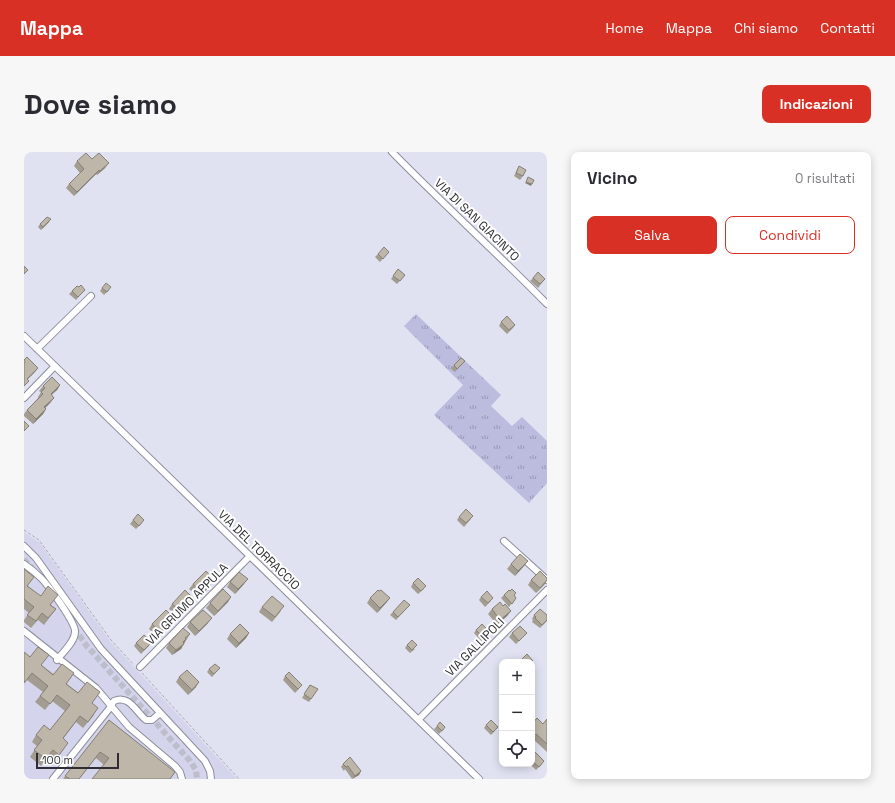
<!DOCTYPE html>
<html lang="it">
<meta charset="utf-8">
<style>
body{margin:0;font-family:"Space Grotesk",sans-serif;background:#f7f7f7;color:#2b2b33}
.controls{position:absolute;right:12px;bottom:12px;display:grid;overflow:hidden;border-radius:8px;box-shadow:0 2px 10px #0003}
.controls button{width:36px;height:36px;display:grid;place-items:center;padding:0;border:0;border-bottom:1px solid #e1e1e2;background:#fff;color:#2b2b33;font:20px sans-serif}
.scale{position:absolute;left:12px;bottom:10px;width:83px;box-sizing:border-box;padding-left:4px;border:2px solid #2d2d33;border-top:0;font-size:11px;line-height:14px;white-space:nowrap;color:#2d2d33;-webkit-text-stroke:3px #fff;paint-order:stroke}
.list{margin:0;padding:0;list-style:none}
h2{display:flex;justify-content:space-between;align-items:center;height:52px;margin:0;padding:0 16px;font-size:17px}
h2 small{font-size:13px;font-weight:400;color:#7c7c81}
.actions{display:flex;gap:8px;padding:12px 16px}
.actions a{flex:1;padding:9px 0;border:1px solid #d93025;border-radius:8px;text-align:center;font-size:14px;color:#d93025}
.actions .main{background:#d93025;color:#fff}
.icon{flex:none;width:22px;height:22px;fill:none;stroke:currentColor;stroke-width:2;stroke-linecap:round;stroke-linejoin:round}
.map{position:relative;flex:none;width:523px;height:627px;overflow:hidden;border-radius:8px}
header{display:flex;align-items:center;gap:24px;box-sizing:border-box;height:56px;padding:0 20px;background:#d93025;color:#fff}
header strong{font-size:19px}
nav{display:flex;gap:22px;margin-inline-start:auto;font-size:14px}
.intro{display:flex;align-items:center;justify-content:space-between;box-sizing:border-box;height:96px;padding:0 24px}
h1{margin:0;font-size:28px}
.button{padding:10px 18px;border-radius:8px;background:#d93025;color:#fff;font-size:14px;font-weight:700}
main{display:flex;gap:24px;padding:0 24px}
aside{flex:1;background:#fff;border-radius:8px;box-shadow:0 2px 10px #0003}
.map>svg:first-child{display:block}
</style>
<header>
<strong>Mappa</strong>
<nav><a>Home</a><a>Mappa</a><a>Chi siamo</a><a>Contatti</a></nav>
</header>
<div class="intro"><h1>Dove siamo</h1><a class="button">Indicazioni</a></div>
<main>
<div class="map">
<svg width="523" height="627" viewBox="0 0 523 627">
<defs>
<pattern id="grass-tufts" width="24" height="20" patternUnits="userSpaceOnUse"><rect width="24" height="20" fill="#bbbcde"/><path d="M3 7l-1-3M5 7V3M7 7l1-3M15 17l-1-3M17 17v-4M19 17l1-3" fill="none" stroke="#9899b5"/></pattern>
</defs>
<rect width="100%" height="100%" fill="#e1e2f1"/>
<path fill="#d4d5ec" d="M0 380 16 391 86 489 213 627H0Z"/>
<path fill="url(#grass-tufts)" d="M392 162 477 243 467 254 488 274 498 265 523 289V331L505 351 410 263 439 233 380 174Z"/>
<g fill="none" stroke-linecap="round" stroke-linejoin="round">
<path stroke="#bdbecb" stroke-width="6" stroke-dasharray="6 3" stroke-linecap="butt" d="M0 407 8 416
M50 476 62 493 166 609 172 618 173 627"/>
<defs>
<path id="minor" d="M368 0C419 52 472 100 523 152
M0 184 455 627
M13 197 67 144
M0 246 31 214
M480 389 523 428
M0 394 12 406 77 497 181 609 186 619 187 627
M0 412C6 416 12 421 17 426 24 433 52 471 51 480 51 490 38 501 33 508
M0 479 72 536 105 575 151 614 156 620 158 627
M116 515 226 404
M395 567 523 438
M29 627 85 557 90 549C105 542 112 560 122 568H128L136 561"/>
</defs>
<use href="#minor" stroke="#8c8d9b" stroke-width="8"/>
<path stroke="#aaaab7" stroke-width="1" stroke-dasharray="3 2" stroke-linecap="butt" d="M0 378 15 388 87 488 110 513
M118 521 215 627"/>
<use href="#minor" stroke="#fff" stroke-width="6"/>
</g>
<path fill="#a39d91" d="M68 7 81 16 73 23 72 22 50 44 42 36 45 32 56 21 50 14 53 9Z
M495 14 499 24 496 28 490 24Z
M25 70 17 78 14 75 16 72Z
M365 100 356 110 351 105 354 102Z
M374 117 381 123 373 132 367 127Z
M509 126 521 127 514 136 506 129Z
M55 135 61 138 52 148 45 142 48 139Z
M78 136 85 138 80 143 76 139Z
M477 170 491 173 489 176 483 182 475 174Z
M441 209 431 220 427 217 430 213Z
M36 233 33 238 27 243 30 246 26 251 21 256 22 257 19 262 9 272 0 264V262L3 258 14 246V245L17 240 15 239 19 234Z
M435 365 447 367 440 375 433 368Z
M109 368 118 371 112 377 106 372Z
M504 409 500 414 491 424 483 417 487 412Z
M0 418 4 434 32 457 20 473 14 468 7 476 0 470V468L5 461 0 457Z
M186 428 185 435 176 444 175 442 173 444 165 437 169 432Z
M507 428H523L512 441 504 433Z
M206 430 220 432 211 442 203 435Z
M389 431 400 437 394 442 387 435Z
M480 443 490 444 492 446 485 455 477 446Z
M457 445 467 449 461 455 455 448Z
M346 446H366L362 451 353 461 343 451Z
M170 447 167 452 154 465 145 457 148 452Z
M204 450 190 464 182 456 186 451Z
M386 453 372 468 366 463 369 460Z
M479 454 487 459 483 464 473 473 464 462 468 457Z
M238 455 257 459 248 470 235 460Z
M510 463H523V469L516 476 508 470 509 468 508 467Z
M166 470 184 471 171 484 163 475Z
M147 471 133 485 125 477 128 472Z
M452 478 464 484 457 489 450 481Z
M225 481 222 486 212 496 203 487 206 482Z
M488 481H503L492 492 485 485Z
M166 482 157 497 148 503 142 496 145 491Z
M112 491 125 494 117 502 110 494Z
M383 493 391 497 386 501 381 496Z
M0 500 68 551 70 563 59 576 52 570 39 587 40 597 31 609 24 604 17 614 6 605 13 594 8 590 12 583 26 578 41 559 28 549 21 558 11 550 19 540 3 528 0 532Z
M196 516 188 525 183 520 185 517Z
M261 524 275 537 271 541 259 528Z
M155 525 172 535 164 543 152 530Z
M286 533 294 537 285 550 278 546Z
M523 567V600L509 587 519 572Z
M85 568 151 620 146 627H68L80 613 72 606 55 627H39Z
M462 573 471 579 467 583 460 576Z
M413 574 419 578 415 582 410 577Z
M508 600 518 612 512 618 506 612H508Z
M319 612 337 619 335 623 328 627 321 617 320 619 317 615Z"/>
<path fill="#857f76" d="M85 11 81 16 73 23 76 19Z
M75 18 72 22 50 44 53 40Z
M502 30 508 32 507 34 501 31Z
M27 67 25 70 17 78 19 75Z
M14 216 11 220 0 231 3 227Z
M36 233 33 238 23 247 27 242Z
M30 246 26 251 17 260 20 255Z
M22 257 19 262 9 272 12 267Z
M504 409 500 414 491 424 494 419Z
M224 427 220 432 211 442 214 437Z
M523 428 521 432 512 441 516 436Z
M188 430 185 435 176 444 179 439Z
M207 445 204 450 190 464 194 459Z
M366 446 362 451 353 461 356 456Z
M170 447 167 452 154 465 158 460Z
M487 459 483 464 473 473 476 468Z
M150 466 147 471 133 485 136 480Z
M188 466 184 471 171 484 175 479Z
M225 481 222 486 212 496 215 491Z
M162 487 157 497 148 503 152 498Z
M175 530 172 535 164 543 168 538Z
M337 619 335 623 328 627 331 624Z"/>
<path fill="#beb6a9" stroke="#857f76" d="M62 1 68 7 75 1 85 11 76 19 75 18 53 40 45 32 60 17 53 9Z
M495 14 502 18 499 24 492 21Z
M504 25 510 28 508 32 502 30Z
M23 65 27 67 19 75 16 72Z
M360 95 365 100 359 107 354 102Z
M0 114 4 118 0 122Z
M374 117 381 123 376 129 369 124Z
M514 120 521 127 516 132 509 126Z
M82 131 87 135 83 140 78 136Z
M57 133 61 138 54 145 48 139 53 134 55 135Z
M483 164 491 173 485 178 477 170Z
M3 205 14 216 3 227 5 229 0 234V212L1 210 0 208Z
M437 206 441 209 433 217 430 213Z
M28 225 36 233 27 242 30 246 20 255 22 257 12 267 3 258 19 242 17 240 21 236 19 234Z
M0 269 5 274 0 279Z
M442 357 449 364 442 371 435 365Z
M114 362 120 368 115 374 109 368Z
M496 402 504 409 494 419 487 412Z
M0 417 10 425 3 434 17 444 24 434 34 443 26 453 32 457 24 466 18 461 12 469 3 463 10 455 0 447Z
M182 419 188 426 186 428 188 430 179 439 178 437 176 439 169 432Z
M516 419 523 426V428L516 436 507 428Z
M215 420 224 427 214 437 206 430Z
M394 426 402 434 397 439 389 431Z
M199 437 207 445 194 459 186 451Z
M488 437 492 441 490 443 492 446 488 452 480 443 485 438 486 439Z
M161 438 170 447 158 460 148 452Z
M354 438 355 439 357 438 366 446 356 456 346 446Z
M463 439 469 446 464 451 457 445Z
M248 444 260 454 251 465 238 455Z
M380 448 386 453 374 465 369 460Z
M476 450 479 454 481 452 487 459 476 468 468 457Z
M516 457 523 463V468L518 473 511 466 512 465 510 463Z
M142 458 150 466 136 480 128 472Z
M179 458 188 466 175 479 166 470Z
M216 472 225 481 215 491 206 482Z
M458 472 466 480 460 486 452 478Z
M496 474 503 481 495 489 488 481Z
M159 476 166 482 161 486 162 487 159 490 160 492 152 498 145 491Z
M120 483 128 490 120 498 112 491Z
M388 488 393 493 388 498 383 493Z
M14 495 25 503 17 513 29 523 38 512 50 521 42 532 54 541 63 530 76 540 68 551 74 556 64 570 56 564 39 586 44 591 35 603 29 598 22 607 10 598 18 588 12 583 20 573 26 578 46 553 33 543 26 552 16 544 24 534 8 521 1 530 0 529V500L6 505Z
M503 502 509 509 508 510H495Z
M191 512 196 516 190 522 185 517Z
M163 518 175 530 168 538 155 525Z
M265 520 278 533 274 537 261 524Z
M286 533 294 537 287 547 280 542Z
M513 566 519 572 523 567V592L512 582 508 587V572Z
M85 568 151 620 146 627H68L85 606 76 600 55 627H46L41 624Z
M467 568 474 575 469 580 462 573Z
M416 570 421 575 418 579 413 574Z
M508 600 510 601 511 600 520 609 515 615 508 609Z
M326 605 337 619 331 624 324 614 322 615 319 612Z"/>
<g text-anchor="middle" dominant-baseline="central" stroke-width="4" stroke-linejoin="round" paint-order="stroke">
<g font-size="12" fill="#2d2d33" stroke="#fff">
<text transform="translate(453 68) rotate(44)">VIA DI SAN GIACINTO</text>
<text transform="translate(235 398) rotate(44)">VIA DEL TORRACCIO</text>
<text transform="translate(163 452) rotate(-45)">VIA GRUMO APPULA</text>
<text transform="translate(451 495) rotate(-45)">VIA GALLIPOLI</text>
</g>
</g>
</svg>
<div class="controls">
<button>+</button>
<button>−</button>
<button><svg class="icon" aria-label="locate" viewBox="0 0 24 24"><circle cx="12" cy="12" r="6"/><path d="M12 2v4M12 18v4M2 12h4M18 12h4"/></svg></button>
</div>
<div class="scale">100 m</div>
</div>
<aside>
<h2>Vicino<small>0 risultati</small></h2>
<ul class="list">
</ul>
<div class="actions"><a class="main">Salva</a><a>Condividi</a></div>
</aside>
</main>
